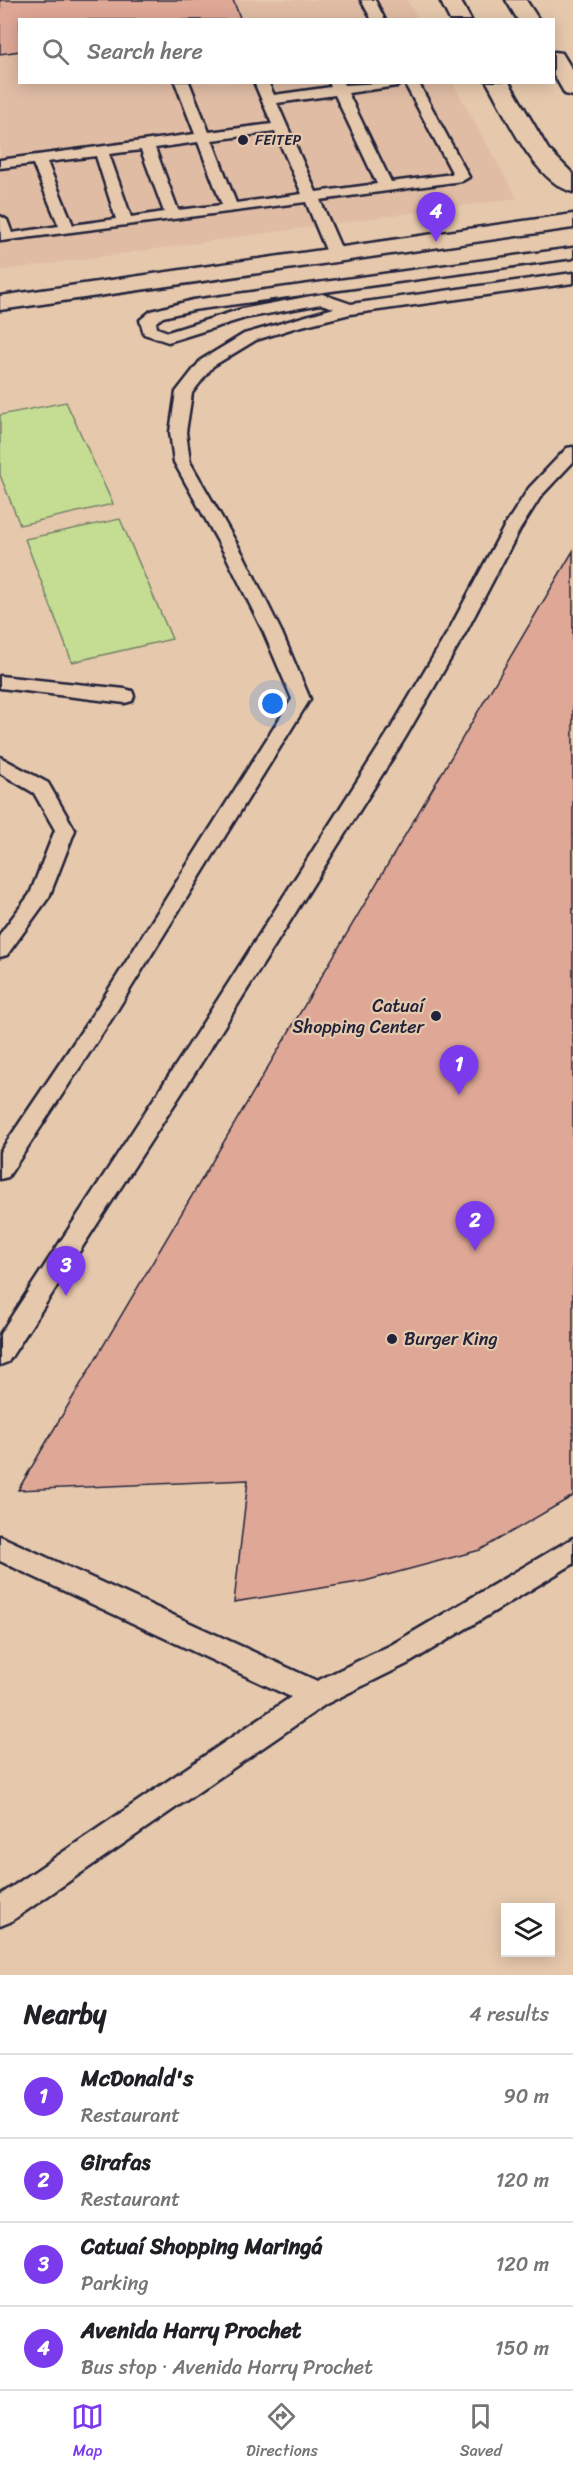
<!DOCTYPE html>
<meta charset="utf-8">
<style>
body{margin:0;font-family:Sriracha,sans-serif;background:#f6f6f6;color:#202124}
.controls{position:absolute;right:18px;bottom:18px;display:grid;overflow:hidden;border-radius:0px;box-shadow:0 3px 15px #0003}
.controls button{width:54px;height:54px;display:grid;place-items:center;padding:0;border:0;border-bottom:2px solid #e0e0e0;background:#fff;color:#202124;font:30px sans-serif}
.you{position:absolute;left:273px;top:704px;width:21px;height:21px;margin:-15px;border:4px solid #fff;border-radius:50%;background:#1a73e8;box-shadow:0 0 0 9px #1a73e833}
.badge{display:grid;place-items:center;width:39px;height:39px;border-radius:50%;background:#7c3aed;color:#fff;font-size:20px;font-weight:700}
.pin{position:absolute;translate:-50% -50px;filter:drop-shadow(0 2px 3px #0008)}
.pin::after{content:'';position:absolute;top:32px;width:21px;height:18px;background:inherit;clip-path:polygon(0 0,100% 0,50% 100%)}
.list{margin:0;padding:0;list-style:none}
h2{display:flex;justify-content:space-between;align-items:center;height:78px;margin:0;padding:0 24px;font-size:26px}
h2 small{font-size:20px;font-weight:400;color:#757577}
.list li{display:grid;grid-template-columns:39px 1fr auto;gap:18px;align-items:center;box-sizing:border-box;height:84px;padding:0 24px;border-top:2px solid #e0e0e0}
.list b{display:block;font-size:22px;white-space:nowrap}
.list p{margin:0;font-size:20px;white-space:nowrap;color:#757577}
.list em{font-size:20px;font-style:normal;color:#757577}
.icon{flex:none;width:33px;height:33px;fill:none;stroke:currentColor;stroke-width:2;stroke-linecap:round;stroke-linejoin:round}
.map{position:relative;flex:none;width:573px;height:1975px;overflow:hidden}
.search{position:absolute;background:#fff;box-shadow:0 3px 15px #0003;left:18px;right:18px;top:18px;height:66px;display:flex;align-items:center;gap:15px;box-sizing:border-box;padding:0 21px;border-radius:0px;color:#757577;font-size:22px}
.sheet{height:414px;background:#fff}
nav{display:flex;justify-content:space-around;align-items:center;box-sizing:border-box;height:84px;border-top:2px solid #e0e0e0;background:#fff;font-size:16px;color:#757577}
nav a{display:grid;justify-items:center;gap:3px}
nav .on{color:#7c3aed}
.map>svg:first-child{display:block}
</style>
<div class="map">
<svg width="573" height="1975" viewBox="0 0 573 1975">
<rect width="100%" height="100%" fill="#e6c9ad"/>
<filter id="ink" filterUnits="userSpaceOnUse"><feTurbulence type="fractalNoise" baseFrequency=".0167" numOctaves="2"/><feDisplacementMap in="SourceGraphic" scale="12" xChannelSelector="R" yChannelSelector="G"/><feConvolveMatrix kernelMatrix="1 2 1 2 8 2 1 2 1" color-interpolation-filters="sRGB"/></filter>
<g filter="url(#ink)">
<path fill="#e0bca4" d="M0 0H407L418 19 20 20V82L453 83 517 198 0 271Z"/>
<path fill="#c5dd93" stroke="#748067" stroke-width="1.5" d="M66 402 113 504 20 525 0 475V415Z
M120 519 172 639 72 662 25 539Z"/>
<path fill="#dea796" stroke="#22223b" stroke-width="1.5" d="M0 0H233L241 20H20V51L0 54Z
M573 551V1496L480 1550 365 1581 234 1602 248 1480 18 1490Z"/>
<g fill="none" stroke-linecap="round" stroke-linejoin="round">
<defs>
<path id="lane" d="M361 0H375L385 20H372Z
M175 82H189L209 132 272 124 254 82H268L274 95 331 87 329 82H343L344 85 404 82 397 86 348 93 391 182 453 174 404 82H418L469 177 462 181 320 200 344 255 336 260 328 255 306 202 1 241 0 216 7 220 12 233 59 226 33 164 0 168V160L195 134ZM335 95 377 184 316 192 277 103ZM275 132 302 194 236 203 212 140ZM198 142 222 205 178 210 155 148ZM141 150 164 212 131 217 109 154ZM96 156 116 219 73 225 47 162Z
M573 248V258L193 310 163 317 156 322 157 328 168 332 242 309 322 294 351 304 573 273V283L350 314 294 328 256 340 213 366 192 393 186 432 190 462 245 558 282 633 310 699 111 1020 8 1177 0 1179V1152L97 1008 292 699 264 633 227 558 174 462 170 432 176 392 201 360 244 334 334 308 321 304 245 318 168 342 144 334 140 320 151 311 193 300Z
M573 447V462L541 496 519 531 467 630 405 738 203 1060 8 1362 0 1365V1334L187 1048 391 728 449 630 504 527 529 488 567 448Z
M0 676 125 689 132 691 134 696 132 701 125 703 0 688Z
M0 757 48 783 75 830 49 897 7 955 0 957V934L30 894 55 830 34 793 0 773Z
M0 1536 317 1681 391 1645 573 1538V1564L409 1663 326 1704 10 1922 0 1926V1895L291 1697 0 1561Z"/>
<path id="secondary" d="M440 0H460L471 20H450Z
M506 0H526L539 20H518Z
M554 52 562 53 573 71V96L565 94 554 75Z
M487 82H509L548 149 573 174V192C534 182 506 115 487 82Z
M573 214V228L0 310V296Z"/>
</defs>
<use href="#lane" stroke="#22223b" stroke-width="5"/>
<use href="#secondary" stroke="#22223b" stroke-width="5"/>
<use href="#lane" fill="#e6c9ad" fill-rule="evenodd"/>
<use href="#secondary" fill="#e6c9ad" fill-rule="evenodd"/>
</g>
</g>
<g fill="#22223b" stroke="#e6c9ad" stroke-width="2">
<circle cx="243" cy="140" r="6"/>
<circle cx="436" cy="1016" r="6"/>
<circle cx="392" cy="1339" r="6"/>
</g>
<g text-anchor="middle" dominant-baseline="central" stroke-width="4.5" stroke-linejoin="round" paint-order="stroke">
<g font-size="15" fill="#22223b" stroke="#e6c9ad" text-anchor="start">
<text x="255" y="140">FEITEP</text>
</g>
<g font-size="18" fill="#22223b" stroke="#e6c9ad" text-anchor="end">
<text x="424" y="1006">Catuaí<tspan x="424" dy="21">Shopping Center</tspan></text>
<text x="404" y="1339" text-anchor="start">Burger King</text>
</g>
</g>
</svg>
<div class="controls">
<button><svg class="icon" aria-label="layers" viewBox="0 0 24 24"><path d="M12 4l9 5-9 5-9-5zM3 14l9 5 9-5"/></svg></button>
</div>
<div class="you"></div>
<div class="pin badge" style="left:459px;top:1095px">1</div>
<div class="pin badge" style="left:475px;top:1251px">2</div>
<div class="pin badge" style="left:66px;top:1296px">3</div>
<div class="pin badge" style="left:436px;top:242px">4</div>
<div class="search"><svg class="icon" aria-label="search" viewBox="0 0 24 24"><circle cx="10" cy="10" r="6"/><path d="M15 15l6 6"/></svg>Search here</div>
</div>
<section class="sheet">
<h2>Nearby<small>4 results</small></h2>
<ul class="list">
<li><span class="badge">1</span><div><b>McDonald's</b><p>Restaurant</p></div><em>90 m</em></li>
<li><span class="badge">2</span><div><b>Girafas</b><p>Restaurant</p></div><em>120 m</em></li>
<li><span class="badge">3</span><div><b>Catuaí Shopping Maringá</b><p>Parking</p></div><em>120 m</em></li>
<li><span class="badge">4</span><div><b>Avenida Harry Prochet</b><p>Bus stop · Avenida Harry Prochet</p></div><em>150 m</em></li>
</ul>
</section>
<nav>
<a class="on"><svg class="icon" aria-label="map" viewBox="0 0 24 24"><path d="M3 6l6-2 6 2 6-2v14l-6 2-6-2-6 2zM9 4v14M15 6v14"/></svg>Map</a>
<a><svg class="icon" aria-label="directions" viewBox="0 0 24 24"><path d="M12 3l9 9-9 9-9-9zM9 14v-3h6M13 9l2 2-2 2"/></svg>Directions</a>
<a><svg class="icon" aria-label="saved" viewBox="0 0 24 24"><path d="M7 4h10v16l-5-4-5 4z"/></svg>Saved</a>
</nav>
